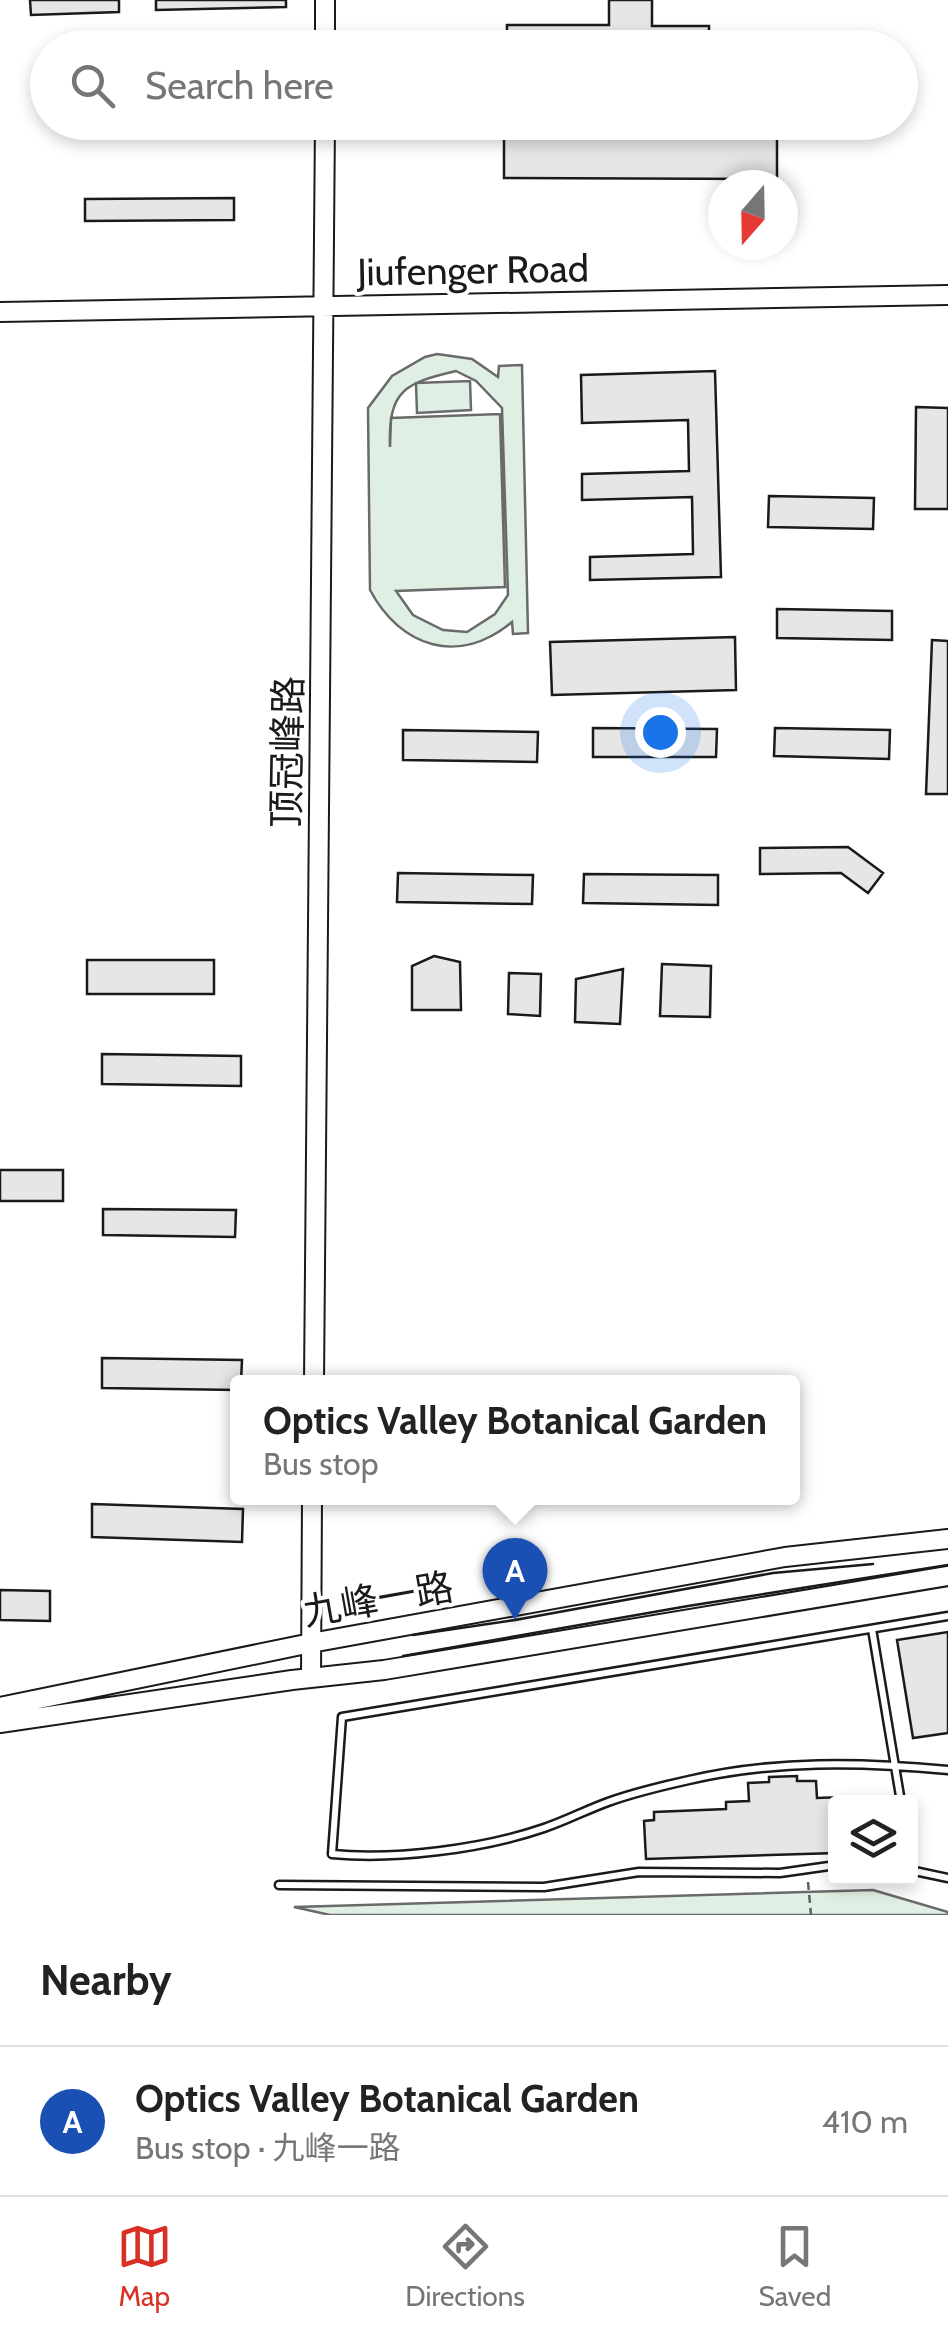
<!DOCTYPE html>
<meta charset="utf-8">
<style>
body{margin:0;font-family:Cabin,"Noto Sans SC",sans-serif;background:#f6f6f6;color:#222}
.controls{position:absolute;right:30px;bottom:30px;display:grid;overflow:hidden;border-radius:10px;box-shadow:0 5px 15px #0003}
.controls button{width:90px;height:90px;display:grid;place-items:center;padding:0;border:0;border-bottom:2px solid #e0e0e0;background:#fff;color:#222;font:50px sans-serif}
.compass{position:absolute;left:708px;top:170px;width:90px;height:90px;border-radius:50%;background:#fff;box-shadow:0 5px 15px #0003;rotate:200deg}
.you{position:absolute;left:660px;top:732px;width:35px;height:35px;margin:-25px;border:8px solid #fff;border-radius:50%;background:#1a73e8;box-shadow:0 0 0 15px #1a73e833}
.badge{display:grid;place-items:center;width:65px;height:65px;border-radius:50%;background:#d93025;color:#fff;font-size:32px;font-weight:700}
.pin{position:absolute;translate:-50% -82px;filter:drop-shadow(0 2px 5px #0008)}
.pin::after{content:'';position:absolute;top:52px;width:35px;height:30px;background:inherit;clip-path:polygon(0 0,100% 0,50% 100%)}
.popup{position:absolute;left:230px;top:1375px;width:570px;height:130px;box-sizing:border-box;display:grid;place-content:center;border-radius:10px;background:#fff;filter:drop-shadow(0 2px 8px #0005);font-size:32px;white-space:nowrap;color:#767676}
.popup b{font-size:38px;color:#222}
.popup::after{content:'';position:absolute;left:50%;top:100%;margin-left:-20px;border:20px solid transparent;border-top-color:#fff}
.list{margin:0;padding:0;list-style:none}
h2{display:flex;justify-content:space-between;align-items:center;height:130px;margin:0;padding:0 40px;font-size:42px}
h2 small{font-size:32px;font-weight:400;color:#767676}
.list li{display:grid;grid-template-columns:65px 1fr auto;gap:30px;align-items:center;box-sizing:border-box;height:150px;padding:0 40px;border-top:2px solid #e0e0e0}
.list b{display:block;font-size:38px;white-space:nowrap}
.list p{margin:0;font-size:32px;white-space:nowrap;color:#767676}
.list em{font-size:32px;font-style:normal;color:#767676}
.icon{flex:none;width:55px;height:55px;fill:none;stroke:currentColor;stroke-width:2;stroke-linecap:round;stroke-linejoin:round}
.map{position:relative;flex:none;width:948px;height:1915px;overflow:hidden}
.search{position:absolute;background:#fff;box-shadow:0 5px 15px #0003;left:30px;right:30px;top:30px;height:110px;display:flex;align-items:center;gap:25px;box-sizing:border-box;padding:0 35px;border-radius:55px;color:#767676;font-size:38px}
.sheet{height:280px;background:#fff}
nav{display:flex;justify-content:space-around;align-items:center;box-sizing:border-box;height:140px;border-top:2px solid #e0e0e0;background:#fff;font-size:28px;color:#767676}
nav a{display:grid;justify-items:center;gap:5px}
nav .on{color:#d93025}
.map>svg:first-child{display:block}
</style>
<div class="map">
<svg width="948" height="1915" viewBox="0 0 948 1915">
<rect width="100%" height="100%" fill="#fff"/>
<path fill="#e0efe3" stroke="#6a6a6a" stroke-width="2.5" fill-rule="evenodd" d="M437 354 472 359 498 377 499 366 522 365 528 633 513 634 512 622C459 666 401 648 370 590L368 408 392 376 425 357ZM456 371 476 381 502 408 508 595 495 614 467 632 443 630 413 615 396 591 505 587 500 414 391 418 390 447C388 390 405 383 456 371Z
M470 381 471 410 417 413 416 383Z
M873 1890 948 1912V1915H330L294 1907Z"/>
<path fill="#e6e6e6" stroke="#1a1a1a" stroke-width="2.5" d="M30 0H119V12L31 15Z
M156 0H286V7L156 10Z
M609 0H652V26H709V48H507V25H609Z
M614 122H654V128H777V179L504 178V125H614Z
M234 198V220L85 221V199Z
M715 371 721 577 590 580V557L693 554 692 497 582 500V474L689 471 688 420 582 423 581 375Z
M916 407 948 408V509H915Z
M769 496 874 498 873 529 768 527Z
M777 609 892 611V640L777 638Z
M735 637 736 690 552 695 550 642Z
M932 640 948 641V794H926Z
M593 728 717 729 716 757H593Z
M775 728 890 730 889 759 774 756Z
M403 730 538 732 537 762 403 760Z
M848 847 883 873 868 893 841 873 760 874V848Z
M398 873 533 875 532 904 397 902Z
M584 874 718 875V905L583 903Z
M434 956 460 962 461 1010H412V966Z
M87 960H214V994H87Z
M662 964 711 966 710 1017 660 1016Z
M623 969 620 1024 575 1022 576 979Z
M509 973 541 974 540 1016 508 1014Z
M102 1054 241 1056V1086L102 1084Z
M0 1170H63V1201H0Z
M103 1209 236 1210 235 1237 103 1235Z
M102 1358 242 1360 241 1382H238V1390L102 1388Z
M92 1504 243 1509 242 1542 92 1537Z
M0 1590 50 1591V1621L0 1620Z
M948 1632V1733L913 1738 897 1640Z
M797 1776V1781H816L817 1798 843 1797V1802H836V1853L646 1859 644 1821 654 1820V1812L726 1809V1802L749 1801 748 1783 769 1782V1777Z"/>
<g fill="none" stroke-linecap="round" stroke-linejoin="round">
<defs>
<path id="service" d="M948 1616 342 1717 332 1854C395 1860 483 1849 544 1828 565 1821 586 1810 608 1802 633 1793 662 1786 689 1780 773 1760 862 1762 948 1770
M872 1629 901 1802
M910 1870 948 1878
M279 1885 544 1887 639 1872 780 1873 836 1865"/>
<path id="tertiary" d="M325 48V0
M0 312 948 295
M314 1382 325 122
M311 1678 312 1498
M0 1707 311 1643 785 1557 948 1539
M0 1723 292 1680 384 1670 948 1576"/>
</defs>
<use href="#service" stroke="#1a1a1a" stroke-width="11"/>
<use href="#tertiary" stroke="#1a1a1a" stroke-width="22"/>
<path stroke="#5f5f5f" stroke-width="2.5" stroke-dasharray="8 5" stroke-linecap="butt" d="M808 1882 811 1915"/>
<use href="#service" stroke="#fff" stroke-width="6"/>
<use href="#tertiary" stroke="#fff" stroke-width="18"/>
<path stroke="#1a1a1a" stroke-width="2.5" d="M413 1635 515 1620 773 1573 873 1564
M403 1656 688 1606 948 1565"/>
</g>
<g text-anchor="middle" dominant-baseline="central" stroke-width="8" stroke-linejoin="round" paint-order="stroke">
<g font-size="38" fill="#1a1a1a" stroke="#fff">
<text transform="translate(473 270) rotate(-1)">Jiufenger Road</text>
<text transform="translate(287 752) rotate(-89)">顶冠峰路</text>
<text transform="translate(378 1599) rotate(-10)">九峰一路</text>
</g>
</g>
</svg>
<div class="controls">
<button><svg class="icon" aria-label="layers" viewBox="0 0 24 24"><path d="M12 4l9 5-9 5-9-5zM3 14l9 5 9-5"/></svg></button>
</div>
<svg class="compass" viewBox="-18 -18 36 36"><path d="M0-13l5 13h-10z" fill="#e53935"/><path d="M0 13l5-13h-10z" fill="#767676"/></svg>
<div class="you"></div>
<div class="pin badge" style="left:515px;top:1620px;background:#1a4fb4">A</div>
<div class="popup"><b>Optics Valley Botanical Garden</b>Bus stop</div>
<div class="search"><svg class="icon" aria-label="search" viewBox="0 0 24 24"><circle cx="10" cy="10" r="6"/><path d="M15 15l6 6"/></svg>Search here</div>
</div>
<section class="sheet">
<h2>Nearby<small></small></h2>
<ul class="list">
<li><span class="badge" style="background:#1a4fb4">A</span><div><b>Optics Valley Botanical Garden</b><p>Bus stop · 九峰一路</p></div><em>410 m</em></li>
</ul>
</section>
<nav>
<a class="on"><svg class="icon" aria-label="map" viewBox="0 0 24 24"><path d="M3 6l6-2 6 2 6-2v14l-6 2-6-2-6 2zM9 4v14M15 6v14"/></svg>Map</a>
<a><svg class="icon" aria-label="directions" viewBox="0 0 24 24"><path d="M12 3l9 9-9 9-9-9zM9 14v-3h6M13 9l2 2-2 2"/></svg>Directions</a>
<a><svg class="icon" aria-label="saved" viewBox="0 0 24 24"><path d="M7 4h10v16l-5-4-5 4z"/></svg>Saved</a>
</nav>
